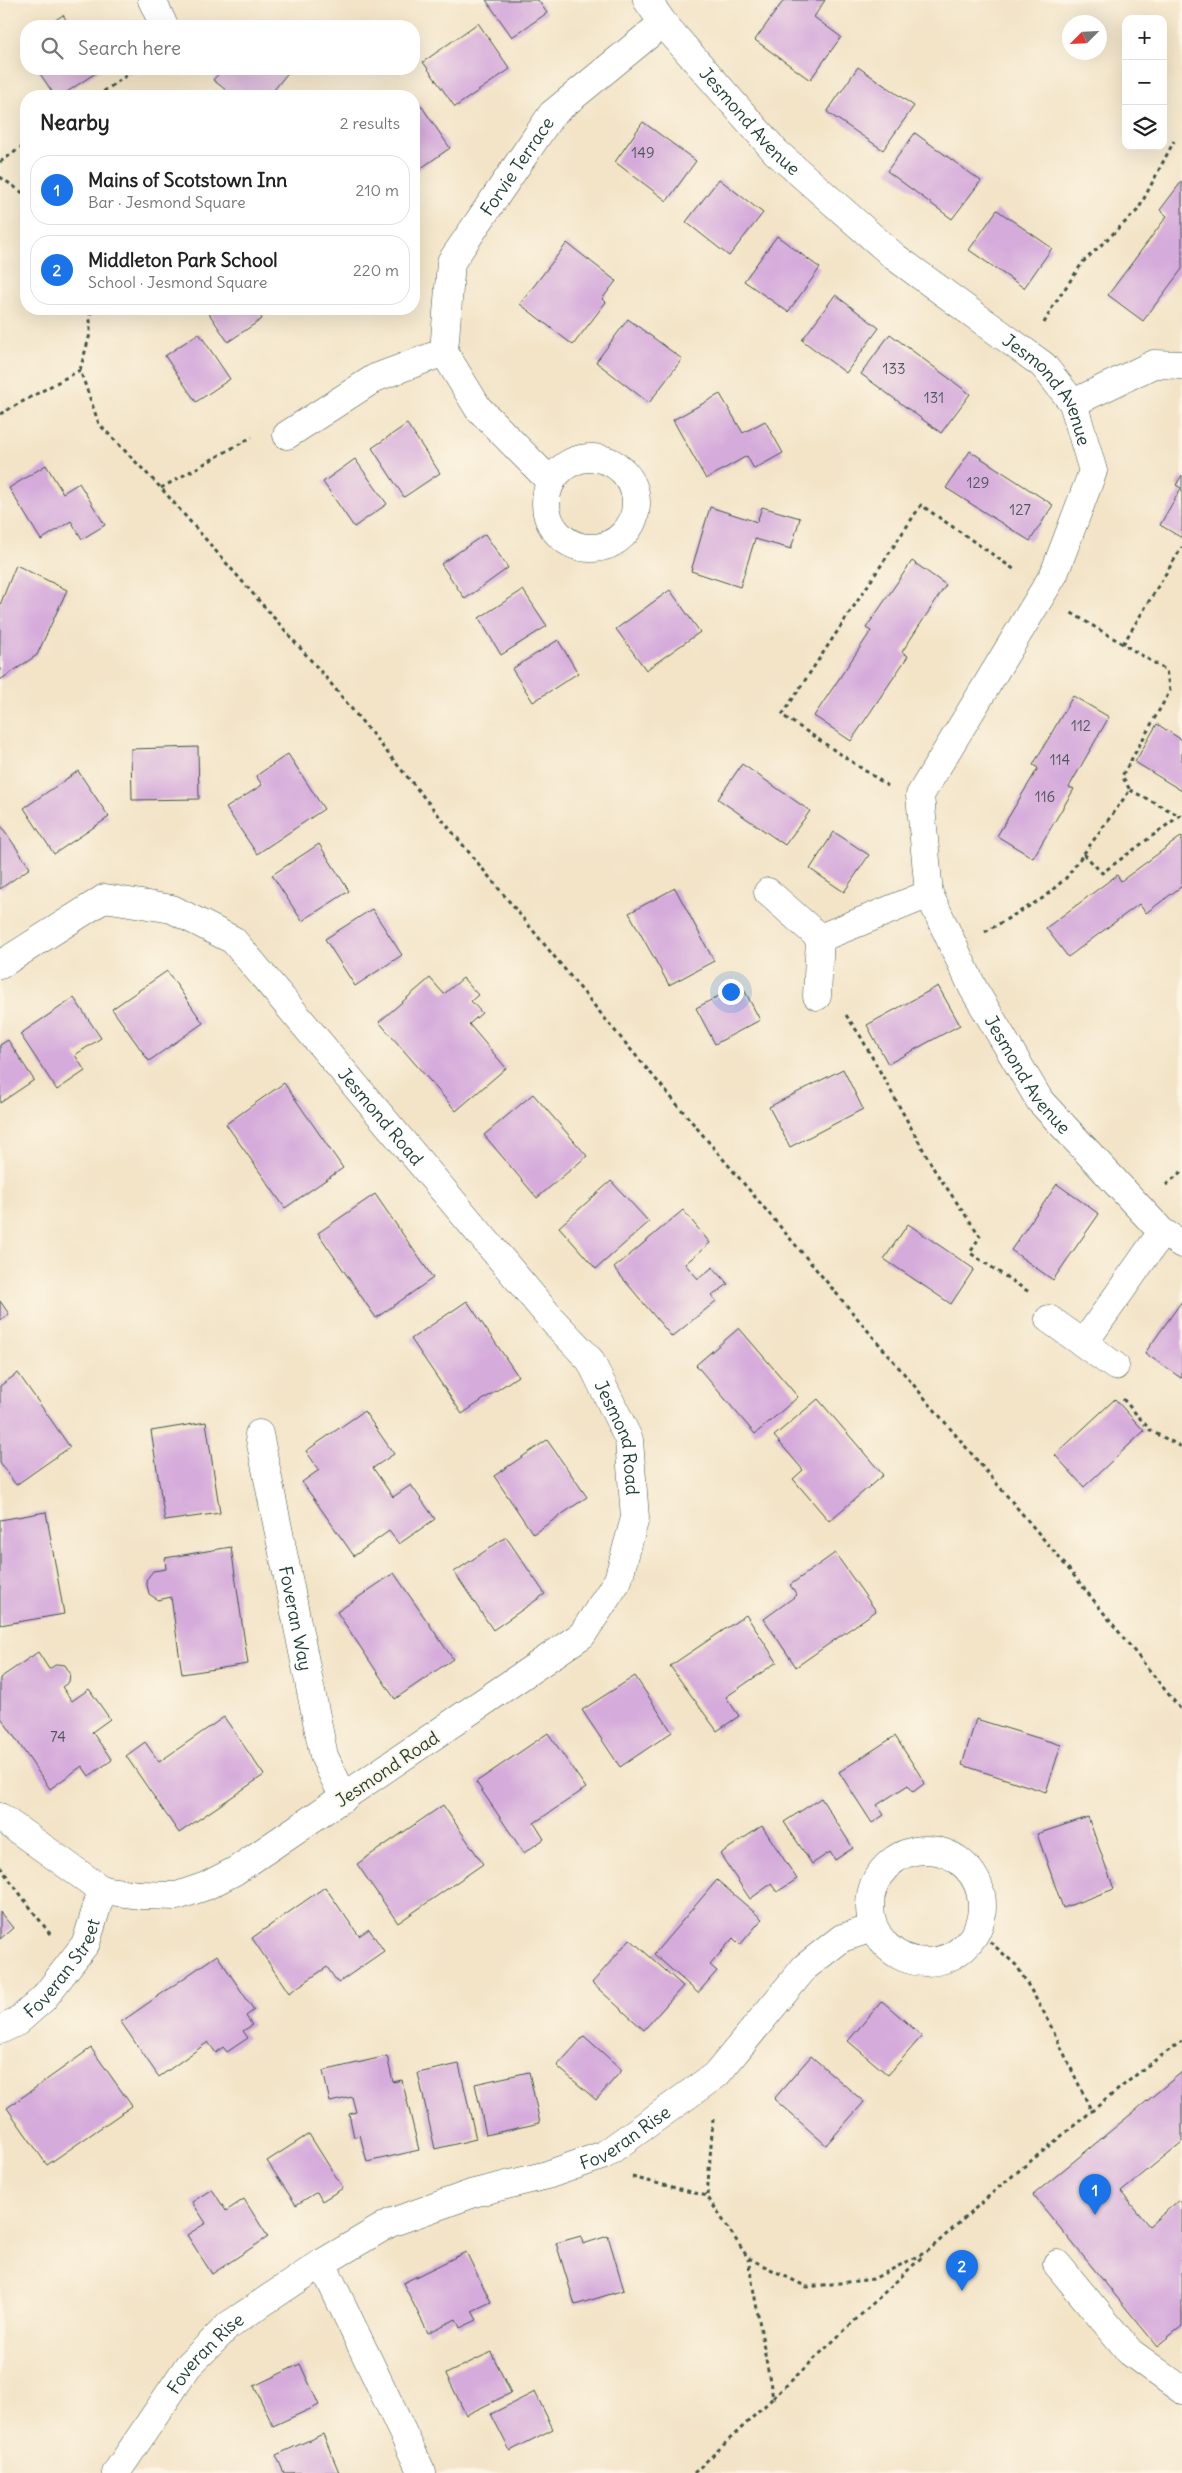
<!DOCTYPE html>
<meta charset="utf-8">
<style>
body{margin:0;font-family:Delius,sans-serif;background:#f6f6f6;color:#222}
.controls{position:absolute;right:15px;top:15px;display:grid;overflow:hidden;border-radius:10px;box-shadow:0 5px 20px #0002}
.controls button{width:45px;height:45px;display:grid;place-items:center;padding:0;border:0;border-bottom:1px solid #e0e0e0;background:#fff;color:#222;font:25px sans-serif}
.compass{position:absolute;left:1062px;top:15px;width:45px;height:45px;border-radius:50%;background:#fff;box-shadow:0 5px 20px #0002;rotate:246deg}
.you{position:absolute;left:730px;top:991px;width:18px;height:18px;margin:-12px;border:4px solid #fff;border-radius:50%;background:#1a73e8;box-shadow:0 0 0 8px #1a73e833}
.badge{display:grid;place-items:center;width:32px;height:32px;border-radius:50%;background:#1a73e8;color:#fff;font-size:16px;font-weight:700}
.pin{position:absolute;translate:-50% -41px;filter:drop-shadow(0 1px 2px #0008)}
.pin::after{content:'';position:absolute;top:26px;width:18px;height:15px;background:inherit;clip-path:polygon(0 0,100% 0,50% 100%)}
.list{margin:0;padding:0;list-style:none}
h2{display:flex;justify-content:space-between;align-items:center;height:65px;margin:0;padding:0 20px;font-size:21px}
h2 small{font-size:16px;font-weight:400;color:#767676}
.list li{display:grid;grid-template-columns:32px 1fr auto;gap:15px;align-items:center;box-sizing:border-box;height:70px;margin:0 10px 10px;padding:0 10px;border:1px solid #e0e0e0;border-radius:20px}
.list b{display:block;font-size:19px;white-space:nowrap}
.list p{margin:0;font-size:16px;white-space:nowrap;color:#767676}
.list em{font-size:16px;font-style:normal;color:#767676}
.icon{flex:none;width:28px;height:28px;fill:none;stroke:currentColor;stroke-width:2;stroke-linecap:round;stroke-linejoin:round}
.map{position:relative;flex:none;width:1182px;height:2473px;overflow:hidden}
.search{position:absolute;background:#fff;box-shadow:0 5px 20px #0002;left:20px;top:20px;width:400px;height:55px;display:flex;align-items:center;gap:12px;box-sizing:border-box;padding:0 18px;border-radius:20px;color:#767676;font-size:19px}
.panel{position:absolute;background:#fff;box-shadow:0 5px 20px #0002;left:20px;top:90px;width:400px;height:225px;border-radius:20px}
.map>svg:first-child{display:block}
</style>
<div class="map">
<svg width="1182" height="2473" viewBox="0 0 1182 2473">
<rect width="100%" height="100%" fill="#fcf5e5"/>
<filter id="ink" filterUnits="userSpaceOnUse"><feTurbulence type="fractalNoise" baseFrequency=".02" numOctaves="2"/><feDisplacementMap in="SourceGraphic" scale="10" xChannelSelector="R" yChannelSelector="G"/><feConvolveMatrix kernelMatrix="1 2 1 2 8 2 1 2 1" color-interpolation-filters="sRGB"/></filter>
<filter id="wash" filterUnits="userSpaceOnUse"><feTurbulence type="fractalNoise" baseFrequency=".0096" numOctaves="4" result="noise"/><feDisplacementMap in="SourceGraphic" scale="20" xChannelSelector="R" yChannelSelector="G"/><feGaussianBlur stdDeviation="1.12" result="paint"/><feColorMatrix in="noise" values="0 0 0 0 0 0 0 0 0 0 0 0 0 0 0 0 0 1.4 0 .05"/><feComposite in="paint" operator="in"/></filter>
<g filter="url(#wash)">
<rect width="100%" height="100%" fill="#f3e4c7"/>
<g id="blocks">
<path fill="#d5abdb" d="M486 0H538L547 13 512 37Z
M784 0H825L814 17 841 37 810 80 755 40Z
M63 15 70 26H46Z
M478 23 510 69 455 107 423 62Z
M858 67 914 106 883 150 827 112Z
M37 69H98L100 70 61 96H55Z
M223 69H291L269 96H234L213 80Z
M420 104 450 148 414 173V108Z
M643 122 696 161 667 201 615 162Z
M915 133 981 181 952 219 887 171Z
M719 179 763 213 729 256 686 222Z
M1182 181V269L1143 321 1108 295 1167 216 1160 210Z
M997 210 1052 248 1024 288 969 250Z
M777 236 820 268 788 312 744 281Z
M567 243 616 281 602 299 606 302 573 345 520 304Z
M835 295 879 328 846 373 802 340Z
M206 309H256L262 319 228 342Z
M628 319 682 359 649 403 596 362Z
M199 333 230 379 196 402 165 356Z
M890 334 970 394 941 433 861 374Z
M720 394 743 433 765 421 783 453 754 469 747 456 706 479 673 420Z
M407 424 440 473 404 497 372 448Z
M970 451 1053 505 1030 541 946 488Z
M355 459 387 504 354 527 323 482Z
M46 465 63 493 79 483 105 525 82 539 71 521 41 540 9 488Z
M1182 475V538L1160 525 1181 488 1176 485Z
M710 507 757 522 762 507 800 518 791 549 755 539 740 587 691 571Z
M485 534 508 568 465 599 441 564Z
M912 561 946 585 902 652 908 656 851 741 814 716 871 631 866 628Z
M16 565 67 590 37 655 0 680V605Z
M523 590 547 626 501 655 479 618Z
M670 590 700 632 646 670 616 629Z
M558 640 578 673 533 702 512 669Z
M1073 696 1109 717 1069 787 1074 789 1033 858 997 836 1038 768 1033 765Z
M1157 724 1182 740V791L1135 762Z
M198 747 199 799 132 800 131 749Z
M288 754 324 809 257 854 226 808 262 785 256 776Z
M742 764 810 811 785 845 718 799Z
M78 771 109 817 54 854 24 808Z
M0 824 30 868 0 889Z
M834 832 869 855 844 892 810 869Z
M1182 836V886L1146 913 1139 904 1068 957 1046 928 1117 875 1121 881Z
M319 844 349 891 302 921 272 875Z
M675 888 714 961 669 985 629 913Z
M372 909 402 955 355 986 325 939Z
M167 971 203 1023 149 1061 112 1009Z
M430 978 444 994 463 978 478 995 471 1001 482 1013 469 1024 506 1068 456 1111 379 1022Z
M741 984 760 1020 715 1044 696 1008Z
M938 986 960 1025 888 1064 867 1025Z
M74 998 101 1038 75 1055 85 1071 57 1090 20 1034Z
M8 1040 34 1080 0 1103V1045Z
M843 1069 863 1109 790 1147 769 1107Z
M284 1083 343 1168 285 1208 226 1124Z
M533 1094 587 1156 537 1198 484 1135Z
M611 1181 649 1222 596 1269 559 1227Z
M1057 1184 1099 1214 1053 1280 1011 1250Z
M375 1194 433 1278 376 1318 318 1233Z
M683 1210 710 1243 685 1264 698 1279 713 1267 728 1284 712 1296 716 1301 672 1337 614 1268Z
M908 1224 974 1269 951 1304 884 1259Z
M0 1301 9 1314 0 1320Z
M467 1301 518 1376 462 1414 411 1339Z
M1182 1301V1377L1181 1378 1145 1353Z
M739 1328 798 1397 755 1434 696 1365Z
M18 1373 70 1447 16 1485 0 1463V1386Z
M818 1399 883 1475 829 1521 793 1479 803 1470 774 1436Z
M1115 1399 1144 1431 1084 1487 1055 1455Z
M364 1411 394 1454 373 1468 393 1497 411 1485 435 1519 399 1544 389 1531 354 1556 302 1482 319 1470 306 1451Z
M206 1422 220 1513 165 1521 151 1431Z
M547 1440 587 1497 533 1534 494 1476Z
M46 1512 64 1614 0 1625V1520Z
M506 1537 545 1594 493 1630 454 1572Z
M231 1547 248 1664 182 1674 171 1597 158 1600 149 1594 146 1580 153 1571 166 1569 165 1558Z
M835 1553 876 1611 796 1667 764 1619 797 1595 790 1585Z
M394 1573 453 1659 395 1699 337 1612Z
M746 1615 777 1662 726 1697 739 1716 717 1731 670 1666Z
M38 1652 49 1669 57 1664 65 1665 70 1673 69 1682 62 1687 72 1701 89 1689 110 1719 92 1732 112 1760 89 1776 82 1766 50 1789 0 1716V1678Z
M635 1676 672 1732 620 1767 582 1710Z
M224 1717 264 1775 179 1833 126 1756 145 1742 159 1762Z
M976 1719 1061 1745 1046 1792 962 1765Z
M548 1733 586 1788 534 1823 544 1839 524 1853 476 1782Z
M895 1736 925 1783 913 1792 908 1785 877 1805 884 1815 872 1823 839 1772Z
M821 1798 853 1848 835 1860 830 1852 812 1864 784 1822Z
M443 1805 483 1864 398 1923 357 1864Z
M1088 1817 1114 1889 1063 1908 1037 1834Z
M762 1826 797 1879 777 1892 771 1884 750 1899 720 1854Z
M717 1880 762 1919 740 1945 733 1938 710 1965 717 1971 698 1993 654 1954Z
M325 1887 359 1936 369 1929 384 1951 338 1983 327 1967 289 1993 252 1938Z
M0 1912 13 1928 0 1939Z
M630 1939 683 1986 644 2030 592 1983Z
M217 1955 254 2010 246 2016 252 2025 243 2031 248 2038 227 2052 223 2047 216 2053 208 2042 159 2077 121 2022Z
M882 2001 922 2036 888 2075 848 2041Z
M584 2036 622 2070 596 2100 557 2066Z
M91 2048 132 2106 47 2165 7 2108Z
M387 2056 393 2082 402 2080 419 2150 367 2162 360 2135 354 2137 349 2114 356 2112 352 2097 330 2102 323 2071Z
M811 2056 864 2102 826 2145 774 2099Z
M459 2064 476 2139 435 2149 418 2073Z
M529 2072 540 2123 486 2135 475 2084Z
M1182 2072V2142L1121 2192 1149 2226 1179 2200 1182 2204V2258L1180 2260 1182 2263V2326L1157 2346 1033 2195Z
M309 2134 343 2188 322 2201 317 2192 296 2205 267 2161Z
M212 2189 226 2211 244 2199 268 2237 212 2274 187 2235 206 2223 192 2202Z
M581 2236 583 2244 608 2236 624 2290 575 2305 556 2243Z
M466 2252 491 2302 472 2311 477 2320 460 2328 456 2319 428 2333 403 2283Z
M491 2352 511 2393 466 2415 446 2374Z
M300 2364 319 2405 273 2426 254 2386Z
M535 2392 553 2429 510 2451 491 2414Z
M323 2434 339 2472 284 2473 276 2455Z"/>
</g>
</g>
<g filter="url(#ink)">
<use href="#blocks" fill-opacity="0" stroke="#3f564a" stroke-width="1"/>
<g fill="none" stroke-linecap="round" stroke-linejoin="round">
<defs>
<g id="minor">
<path d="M152 0 164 26"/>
<path id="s1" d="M647 0 663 23 776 152 895 257 1043 365 1073 403 1093 471 1054 574 920 795 929 894 973 988 1040 1101 1162 1232 1182 1244"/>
<path d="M1073 403 1154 364 1182 365"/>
<path d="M287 435 375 378 444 352"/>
<circle cx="591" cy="503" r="45"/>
<path id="s2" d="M551 482 478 408 444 352 451 262 552 114 663 23"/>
<path d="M768 892 820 938 929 894"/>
<path id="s3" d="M0 965 105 898 172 909 233 940 554 1322 590 1360 629 1440 635 1518 618 1580 582 1635 235 1871 206 1886 177 1896 139 1895 102 1890 0 1817"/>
<path d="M817 996 820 938"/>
<path d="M1049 1319 1115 1366"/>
<path d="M1084 1343 1162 1232"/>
<path id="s4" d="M259 1434 324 1756 344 1798"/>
<circle cx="926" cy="1906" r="56"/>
<path id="s5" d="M0 2030 17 2022 43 1999 86 1943 102 1890"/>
<path d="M322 2263 422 2473"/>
<path d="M1057 2264 1130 2352 1182 2390"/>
<path id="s6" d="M116 2473 188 2366 229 2325 322 2263 390 2223 474 2193 547 2175 604 2155 717 2074 805 1967 842 1938 873 1928"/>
</g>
</defs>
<use href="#minor" stroke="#3f564a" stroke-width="29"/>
<path stroke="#3f564a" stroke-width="3" stroke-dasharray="4 4" stroke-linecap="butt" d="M97 96 136 69
M0 162 26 144
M0 177 26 195
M1044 323 1053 306 1083 262 1138 210 1174 141
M80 370 90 334V309
M0 414 80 370 99 424 161 488 328 680 616 1032 1067 1567 1182 1711
M161 488 252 437
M1123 644 1182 547
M888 786 782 715 921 505 1015 570
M1130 790 1178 815
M1084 854 1102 873 1182 814
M985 932 1043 898 1066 878 1130 790 1122 776 1170 691 1166 670 1070 612
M846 1015 861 1037 935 1171 980 1236 970 1253 1029 1292
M1166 1185 1182 1171
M1123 1399 1151 1431 1182 1447
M0 1867 50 1934
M978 1931 1017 1966 1046 2016 1092 2112
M713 2119 707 2196 748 2258 807 2287 873 2279 928 2251 999 2187 1147 2066 1182 2041
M632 2177 707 2196
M773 2398 924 2255
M694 2473 773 2398 748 2259"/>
<use href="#minor" stroke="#fff" stroke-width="28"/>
</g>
</g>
<g text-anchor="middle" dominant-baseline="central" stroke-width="4" stroke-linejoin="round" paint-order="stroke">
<g font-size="15" fill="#4c585e">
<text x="643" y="152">149</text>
<text x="894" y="368">133</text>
<text x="934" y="397">131</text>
<text x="978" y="482">129</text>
<text x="1020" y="509">127</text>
<text x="1081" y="725">112</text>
<text x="1060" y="759">114</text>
<text x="1045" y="796">116</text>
<text x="58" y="1736">74</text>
</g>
<g font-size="18" fill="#1f3d34" stroke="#fcf5e5">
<text stroke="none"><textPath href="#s1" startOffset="159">Jesmond Avenue</textPath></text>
<text stroke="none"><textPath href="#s2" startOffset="376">Forvie Terrace</textPath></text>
<text stroke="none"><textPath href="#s1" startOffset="564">Jesmond Avenue</textPath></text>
<text stroke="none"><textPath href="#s1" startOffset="1335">Jesmond Avenue</textPath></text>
<text stroke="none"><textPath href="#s3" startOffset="491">Jesmond Road</textPath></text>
<text stroke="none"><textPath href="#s3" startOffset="896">Jesmond Road</textPath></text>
<text stroke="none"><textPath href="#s4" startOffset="188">Foveran Way</textPath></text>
<text transform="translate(387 1769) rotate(-34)">Jesmond Road</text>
<text stroke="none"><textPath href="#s5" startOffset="90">Foveran Street</textPath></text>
<text stroke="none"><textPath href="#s6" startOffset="629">Foveran Rise</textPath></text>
<text stroke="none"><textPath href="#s6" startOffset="150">Foveran Rise</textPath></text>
</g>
</g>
</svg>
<div class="controls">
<button>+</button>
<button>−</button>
<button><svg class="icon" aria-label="layers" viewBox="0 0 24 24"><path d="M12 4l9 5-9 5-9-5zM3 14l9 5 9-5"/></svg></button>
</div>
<svg class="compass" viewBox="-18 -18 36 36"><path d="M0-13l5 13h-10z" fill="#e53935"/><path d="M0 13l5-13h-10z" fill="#767676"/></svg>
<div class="you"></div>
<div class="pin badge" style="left:1095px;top:2215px">1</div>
<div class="pin badge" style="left:962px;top:2291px">2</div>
<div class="search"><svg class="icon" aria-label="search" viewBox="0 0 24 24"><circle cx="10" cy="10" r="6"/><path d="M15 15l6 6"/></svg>Search here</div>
<section class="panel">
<h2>Nearby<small>2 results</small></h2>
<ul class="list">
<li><span class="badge">1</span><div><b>Mains of Scotstown Inn</b><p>Bar · Jesmond Square</p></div><em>210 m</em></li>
<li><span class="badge">2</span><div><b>Middleton Park School</b><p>School · Jesmond Square</p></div><em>220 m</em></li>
</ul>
</section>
</div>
